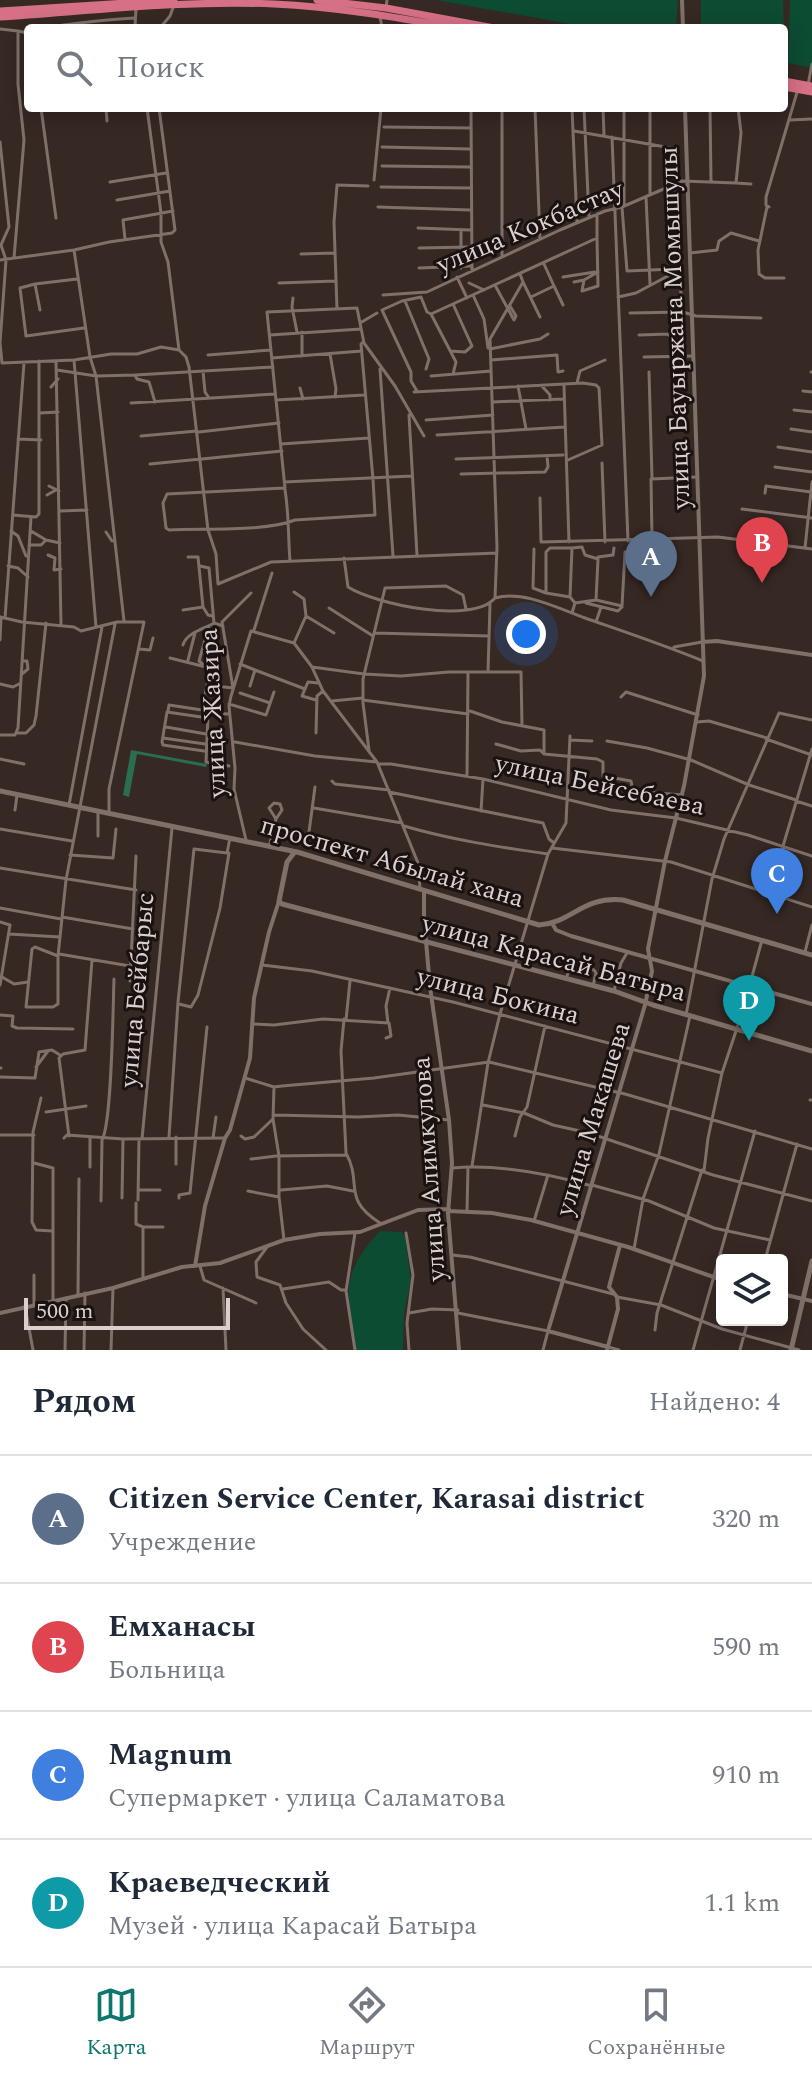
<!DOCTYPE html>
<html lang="ru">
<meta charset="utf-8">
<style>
body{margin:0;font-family:Spectral,serif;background:#f2f2f3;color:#1f2937}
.controls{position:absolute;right:24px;bottom:24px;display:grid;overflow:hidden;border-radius:8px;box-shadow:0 4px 20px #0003}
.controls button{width:72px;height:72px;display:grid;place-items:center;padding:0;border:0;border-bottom:2px solid #e0e1e3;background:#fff;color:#1f2937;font:40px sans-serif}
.scale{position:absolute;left:24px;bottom:20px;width:206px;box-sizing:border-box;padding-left:8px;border:4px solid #dad1ce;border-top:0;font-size:22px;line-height:28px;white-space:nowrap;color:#dad1ce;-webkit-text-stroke:6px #191210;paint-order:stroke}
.you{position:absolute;left:526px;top:634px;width:28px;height:28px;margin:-20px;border:6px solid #fff;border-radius:50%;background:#1a73e8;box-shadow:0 0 0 12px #1a73e833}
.badge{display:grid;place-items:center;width:52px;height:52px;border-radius:50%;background:#0f766e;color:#fff;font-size:26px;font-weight:700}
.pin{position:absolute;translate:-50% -66px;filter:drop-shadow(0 2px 4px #0008)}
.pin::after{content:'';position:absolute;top:42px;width:28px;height:24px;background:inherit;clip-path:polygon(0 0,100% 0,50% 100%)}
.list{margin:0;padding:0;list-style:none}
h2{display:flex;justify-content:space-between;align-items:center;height:104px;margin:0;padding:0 32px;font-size:34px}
h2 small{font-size:26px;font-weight:400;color:#747a83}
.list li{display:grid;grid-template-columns:52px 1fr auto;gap:24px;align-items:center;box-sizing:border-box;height:128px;padding:0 32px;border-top:2px solid #e0e1e3}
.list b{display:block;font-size:30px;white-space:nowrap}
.list p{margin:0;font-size:26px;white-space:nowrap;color:#747a83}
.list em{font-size:26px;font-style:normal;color:#747a83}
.icon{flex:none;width:44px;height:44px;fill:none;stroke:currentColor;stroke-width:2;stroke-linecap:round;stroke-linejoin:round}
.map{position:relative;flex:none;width:812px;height:1350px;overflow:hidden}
.search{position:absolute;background:#fff;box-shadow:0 4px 20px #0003;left:24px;right:24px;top:24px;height:88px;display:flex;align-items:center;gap:20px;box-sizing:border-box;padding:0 28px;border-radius:8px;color:#747a83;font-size:30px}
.sheet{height:616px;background:#fff}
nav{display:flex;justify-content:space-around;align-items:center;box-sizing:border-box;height:112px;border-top:2px solid #e0e1e3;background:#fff;font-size:22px;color:#747a83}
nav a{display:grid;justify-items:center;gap:4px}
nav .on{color:#0f766e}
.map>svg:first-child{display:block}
</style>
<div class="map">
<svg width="812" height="1350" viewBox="0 0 812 1350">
<rect width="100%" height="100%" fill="#362823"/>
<path fill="#0c4c32" d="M436 0H678L676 28H593Z
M701 0H783L784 28H701Z
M790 0H812V68L788 63Z
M380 1231 402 1232 405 1237 411 1281 404 1313 403 1350H356C347 1295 338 1276 380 1231Z"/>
<path fill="#2a6e4f" d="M131 750 207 764 206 767 137 754 129 797 123 795Z"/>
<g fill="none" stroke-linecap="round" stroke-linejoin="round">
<path stroke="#80706a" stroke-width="3" d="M386 8 387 0
M380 16 382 28
M47 28C76 22 104 20 134 18
M135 28 136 8
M160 28 170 16 174 5
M0 29 18 31V84L24 140 14 258
M18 31 28 33
M808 85 812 64
M41 108 56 218
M106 108 107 121
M147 108 161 213V242L168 262 179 350 186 357 189 367 208 530 216 554 218 584 271 562 497 553
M471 108 472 271
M535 108 540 239
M572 108 577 223
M584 108 589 218
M603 108 604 135
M624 108V206
M650 108V195
M710 108 711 181
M790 120 812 119
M384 127 471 128
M574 131 677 149
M612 137 628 541
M0 142 9 227 1 245 6 260 0 343 2 363 74 360 96 627
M382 147 470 149
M382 166 470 167
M374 180 381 108
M110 182 166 173
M736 183 751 184
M381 187 470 188
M646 197 650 284
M117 200 170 191
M378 207 470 210
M622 207 627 271 674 269 679 275 683 312 630 313
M767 207 758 250 759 274 765 278H784
M769 207 766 205V197L798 89
M418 228 470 230
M461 230V251L470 260
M597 238 598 286 582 291 584 280 598 272
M125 239 123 220 173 211
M419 248 470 247
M690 253 717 250 719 241 731 233 759 241
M301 254 334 253
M502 256V108
M0 260 74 250
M544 264 554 286
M419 268 470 266
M461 268V252
M457 277 467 298
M563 277 595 272
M523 282 540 317
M574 282 584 280
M279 283 335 281
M469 283 484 290
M35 284 20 288 26 336 84 328
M496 287 514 320 516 316 510 306
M383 295 427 292 560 230 605 211 622 207 682 181 736 183 741 133 738 108
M473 295 484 319 488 348
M531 297 554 286 563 305
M618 297 636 293 679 270 675 184
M293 298 292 307 297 332
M405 301 429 359 426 369
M337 309 334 222 337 185 368 186
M40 310 35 284 77 279
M431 314 456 362 453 374
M360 323 377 313
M302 332V356
M668 334 684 333
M270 335 361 329
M639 335 668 334 672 339 685 344
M363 342 361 344 373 479
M490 349 540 339 548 334
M450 351 465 352 472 346 453 304
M330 354 336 389 335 397
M208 355 271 350
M685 356 683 312 696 316 761 318
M644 357 693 356
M272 358 362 351
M74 360 111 354H137L161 347 179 350
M491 360 557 355 558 372 563 371
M56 361 61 625
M380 369 393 556
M57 370 96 376 135 375
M203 371 205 392 209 398
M649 372 652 478
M811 372H812
M431 376 491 371
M577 383 580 371 605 360
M541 385 550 395V400
M518 386 526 429
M564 386 569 542
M51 387 58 379
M300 388 303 399
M417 391 411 381V372L382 310 402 301 421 297 427 312 431 314 597 238V214
M803 391 812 392
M414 392 583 383 596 385 599 388 602 445 568 460
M276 400 364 395
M155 402 149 382 137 379 135 375 273 367
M492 402 563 399
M131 403 275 394
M794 410 812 412
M40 413 58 412
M409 415 417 555
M426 420 493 415
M791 429 812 432
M199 432 279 423
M437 435 565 427
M141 436 197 431
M18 439 41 440
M281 444 369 438
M778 447 812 452
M202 459 282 451
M456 459 563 455
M602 463 605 542
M150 464 201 459
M775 467 812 472
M461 474 545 472 548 467 547 456
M373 479 375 515 295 520C266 532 203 528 169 530L166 528 163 503 167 494 285 488 267 312 357 308 364 343 395 386 424 436
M284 482 412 476
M49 486 59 491
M285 490C289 514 288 536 290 561
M765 493 766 486 811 492
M47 495 56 490
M540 498 541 542 652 539 651 479 697 477
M742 509 812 518
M60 511 87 510
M13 515 36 517 39 514V361
M11 531 18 536 26 556
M31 531 46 540 60 543
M106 532 112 541
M653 539 718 537 812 549
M29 545H41L46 540
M805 548 812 482
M534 549 533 588 546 593
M48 555 55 558 54 570 61 569
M188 557H198L203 607 208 615 212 616
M598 557 613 555 614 548
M344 558 348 587C375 604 472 625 495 598
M8 566 18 568 28 577
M200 566 209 568 214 623
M294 592 304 599 306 616
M570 597 546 593V552L550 548H572
M495 598 497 547 490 339 523 282 520 274
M495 598C524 590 559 609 585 618 625 632 664 645 703 661
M596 600 622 606 625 552
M586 603 618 611 622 607
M329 608 373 636
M183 610 203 607
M572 613 575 603 570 597 572 548 582 547 585 555 598 559 596 600 575 603
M0 617 22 622 74 627 81 631 117 622H144L109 789V813
M5 618 24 363
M124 621 96 376 90 357 74 250 109 242 172 233 175 230 159 108
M596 622 601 607
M254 630 272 573
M374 633 489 636
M0 640 1 617
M294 643 312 667 323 691 377 762 418 863 420 889
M294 643 306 616 334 633
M209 644 207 661 210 670 202 710 208 715 206 762 229 766
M183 645C186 633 204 629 214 623L223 626
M674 647 702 642
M139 649 150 650 153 638
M170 658 210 668
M188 660 195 633
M240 664 255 670 250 686
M204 665 199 661 209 626
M312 667 364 674 401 676 449 672H521L522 725
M255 670 305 689
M488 672 490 604
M22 674 28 669 27 661H23
M0 684 13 687 19 684
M207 685 233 688
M233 688 222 622 251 593
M240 693 270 703
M621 697 626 692 698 715
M316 700 302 696 308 682 318 683
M363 700 468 714
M332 701 363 698
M229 704 266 715 274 692
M168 711 169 705 202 710
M470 711 502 722 544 730V752
M208 713 228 714
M697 722 709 721 767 738
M166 727 206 734
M17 733H26L34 725 36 716 46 623
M316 733 317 696 323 691
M0 735H15L18 728 31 517
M163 738 205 744
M766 739 812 755
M570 740 592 741
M607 741 647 748 691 760 749 785 796 800
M235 742 315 756 377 762
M496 744 521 751 540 750 544 754 597 759 603 762V776L631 781 633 791 682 795
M369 750 363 703V679L385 588 446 586 463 595 466 609
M204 751 163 745 162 742 167 712 208 718
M0 759 24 764
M378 764H391L483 779 611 810 676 818 748 835 812 856
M467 776 468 672
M332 781 335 784 389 790
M389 792 543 823 549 839 554 843
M796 801 812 806
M69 805 102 627
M314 808 402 823
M15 810 17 795
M481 811 483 779
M404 826C452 840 499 847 548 854
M0 829 72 841
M309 832 315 787
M98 836V813
M246 840 234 789 235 768 229 706 231 696 251 631 294 643
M269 847 276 819 269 808 274 803 280 804 282 810 276 819
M552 848 671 862 812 907
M70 855 113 858 116 829
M0 868 136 890
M772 896 783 846 812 749
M0 908 61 919
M62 917 133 929
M0 922 10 925 0 985
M9 934 60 937
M805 952 812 925
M59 954 130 966
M58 956 35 947 32 949 26 1007H53L58 1004V956L66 880 115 624
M262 965 312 971 453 1002 722 1073
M2 977 14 984 28 982
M566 979 570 967 574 965 594 970 596 973 593 986
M130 981 136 856
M614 991 621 963 627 953
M179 1004 191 1007 198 995 220 908 229 853
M0 1015 13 1016 12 1026 17 1028 73 1029
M686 1015 712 879 724 839 779 713 812 720
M344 1019 341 1051 346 1153C363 1184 341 1198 380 1223
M346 1020 350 981
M388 1023 386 1006 390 988
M252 1024 274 1025 323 1019 389 1023 391 1036 386 1038
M36 1067 48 1051
M0 1068H1
M0 1077 35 1078 39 1052 52 1050 60 1055
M245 1078 274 1087 282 1086 374 1078 489 1062 625 1094 812 1149
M274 1087 273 1119 279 1156V1197L284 1240
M41 1098 33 1132 32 1222 36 1230 52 1231
M810 1100H812
M483 1105 524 1113 553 1125 589 1133 713 1175 812 1201
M46 1112 86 1106
M274 1115 358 1117 398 1115 449 1120
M0 1135H34
M69 1136 59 1058 63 1054 85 1050 92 960
M241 1136 245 1139 254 1137 273 1119
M515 1136 520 1117 527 1107 545 1026
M169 1137 178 1002 194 849 227 853 230 838
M64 1138 67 1135 123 1139 225 1138
M213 1138 216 1117
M142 1139 172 828
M251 1159 276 1156 346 1155
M34 1163 53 1168V1301
M176 1164V1137
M472 1166 488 1063 500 1014 548 854 566 823 570 736
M90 1167V1138
M452 1168C498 1164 546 1173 592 1186
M704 1171 708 1138 722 1073 742 1013 762 940
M592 1185 649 1201 714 1228 728 1231
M138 1190H160
M281 1190 327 1186 353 1191
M248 1191 279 1197
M122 1198 123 1139
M179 1198V1195L190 1193 207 1027
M138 1200 139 1139
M101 1201 102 1140C112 1123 113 1005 114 979
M136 1203V1224L143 1227V1277
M467 1212 468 1167
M534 1221 548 1175
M143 1227H163
M728 1231 770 1240
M406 1233 413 1275 407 1323 409 1350
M267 1247 256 1262 257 1277 280 1285 286 1303 303 1329 326 1350
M634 1249 643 1199 659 1154 690 1016
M452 1255 470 1257 613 1294
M765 1260 797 1144
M200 1266 204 1280 256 1303
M223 1288 226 1350
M283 1289 329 1282 341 1290H346
M78 1295 79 1179
M617 1297 661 1305 722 1329 799 1350
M34 1304V1275
M25 1306 33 1350
M409 1313 432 1309 458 1310
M458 1313 548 1331 543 1350
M655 1330 657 1313 702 1170
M608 1347 619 1350
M65 1350 66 1298
M84 1350 85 1293
M111 1350 113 1288
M355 1350 346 1291 355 1233
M693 1350 755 1131
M740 1350 748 1320"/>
<path stroke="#80706a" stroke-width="4" d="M682 0 683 28
M702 642 717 641 812 655
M424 891V918L430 987 449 1120 452 1163 448 1213 459 1350
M552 923 556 930 571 936 812 1004
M449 1211 492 1213 531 1220 628 1247 722 1280
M195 1266 205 1206 225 1138 230 1130 250 1058 254 998 269 932 279 901
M782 1294 812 1301
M0 1313 113 1288 182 1267 220 1263 284 1240 320 1234 360 1232 418 1210 449 1209
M608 1347 548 1331 645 1005 652 971 648 949 665 861 684 786 704 676 685 108
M607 1350 618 1309 617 1297 609 1287 620 1245"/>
<path stroke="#80706a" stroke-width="5" d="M0 791 297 852 539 925C572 923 582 896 623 900L812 955
M294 853 287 862 279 901 282 904 614 991 653 1005 812 1051
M791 1350 812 1261"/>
<path stroke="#d67086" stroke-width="7" d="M317 0 386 8 494 28
M0 11 174 0
M0 17C91 11 183 0 274 4 336 7 395 17 456 28
M784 81 812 86
M784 87 812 92"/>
</g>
<g text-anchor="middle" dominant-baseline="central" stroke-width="6" stroke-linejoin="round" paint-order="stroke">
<g font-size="26" fill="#dad1ce" stroke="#191210">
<text transform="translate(530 227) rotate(-23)">улица Кокбастау</text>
<text transform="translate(675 328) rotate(-92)">улица Бауыржана Момышулы</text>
<text transform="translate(213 713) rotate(-93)">улица Жазира</text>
<text transform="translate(600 785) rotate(12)">улица Бейсебаева</text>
<text transform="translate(392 862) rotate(16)">проспект Абылай хана</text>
<text transform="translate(554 958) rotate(15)">улица Карасай Батыра</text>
<text transform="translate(137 990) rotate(-85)">улица Бейбарыс</text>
<text transform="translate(498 996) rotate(14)">улица Бокина</text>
<text transform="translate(593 1119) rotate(-73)">улица Макашева</text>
<text transform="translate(429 1169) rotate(-94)">улица Алимкулова</text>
</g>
</g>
</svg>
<div class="controls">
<button><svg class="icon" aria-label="layers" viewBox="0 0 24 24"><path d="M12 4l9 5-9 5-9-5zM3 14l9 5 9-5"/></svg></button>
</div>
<div class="scale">500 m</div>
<div class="you"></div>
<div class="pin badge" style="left:651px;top:597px;background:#5c6f8a">A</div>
<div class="pin badge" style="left:762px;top:583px;background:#e0444e">B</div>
<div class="pin badge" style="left:777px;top:914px;background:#3f7fe0">C</div>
<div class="pin badge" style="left:749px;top:1041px;background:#0f9aa8">D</div>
<div class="search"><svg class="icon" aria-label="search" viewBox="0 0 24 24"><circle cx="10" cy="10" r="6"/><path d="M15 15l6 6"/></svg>Поиск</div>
</div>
<section class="sheet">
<h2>Рядом<small>Найдено: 4</small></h2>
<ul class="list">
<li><span class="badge" style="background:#5c6f8a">A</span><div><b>Citizen Service Center, Karasai district</b><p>Учреждение</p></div><em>320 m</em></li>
<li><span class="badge" style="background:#e0444e">B</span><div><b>Емханасы</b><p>Больница</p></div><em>590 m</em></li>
<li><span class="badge" style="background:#3f7fe0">C</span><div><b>Magnum</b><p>Супермаркет · улица Саламатова</p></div><em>910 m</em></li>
<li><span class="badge" style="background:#0f9aa8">D</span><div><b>Краеведческий</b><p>Музей · улица Карасай Батыра</p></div><em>1.1 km</em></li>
</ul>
</section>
<nav>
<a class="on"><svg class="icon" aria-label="map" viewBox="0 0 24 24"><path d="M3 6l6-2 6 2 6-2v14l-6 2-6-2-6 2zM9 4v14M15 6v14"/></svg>Карта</a>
<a><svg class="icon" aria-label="directions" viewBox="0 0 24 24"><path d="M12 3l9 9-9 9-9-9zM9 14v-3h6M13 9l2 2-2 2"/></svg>Маршрут</a>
<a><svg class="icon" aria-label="saved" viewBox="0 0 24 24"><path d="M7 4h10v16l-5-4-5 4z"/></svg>Сохранённые</a>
</nav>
